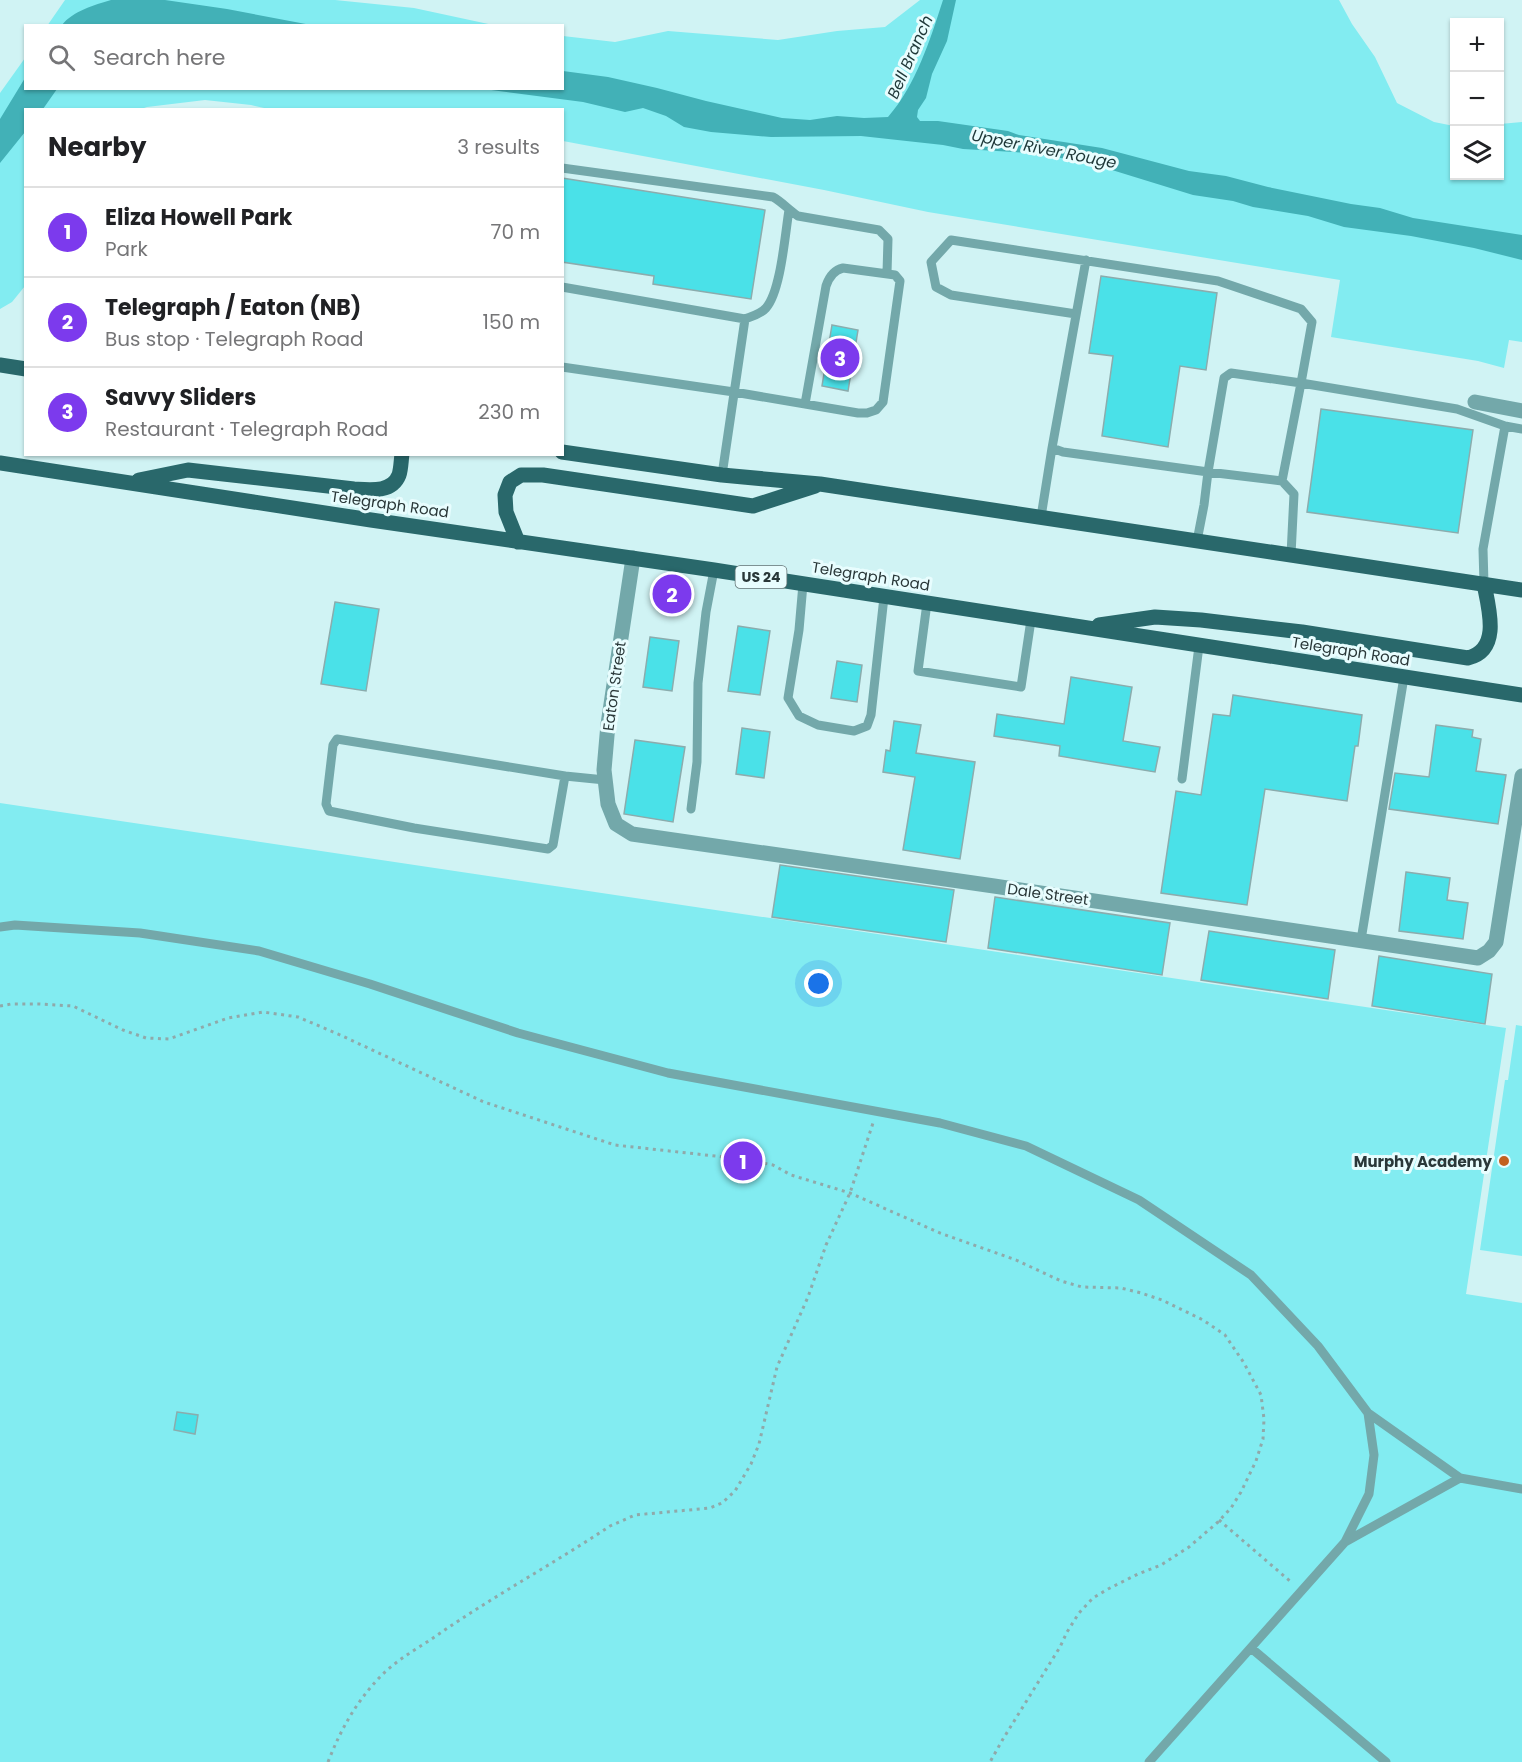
<!DOCTYPE html>
<meta charset="utf-8">
<style>
body{margin:0;font-family:Poppins,sans-serif;background:#f6f6f6;color:#202124}
.controls{position:absolute;right:18px;top:18px;display:grid;overflow:hidden;border-radius:0px;box-shadow:0 2px 4px #0004}
.controls button{width:54px;height:54px;display:grid;place-items:center;padding:0;border:0;border-bottom:2px solid #e0e0e0;background:#fff;color:#202124;font:30px sans-serif}
.you{position:absolute;left:819px;top:984px;width:21px;height:21px;margin:-15px;border:4px solid #fff;border-radius:50%;background:#1a73e8;box-shadow:0 0 0 9px #1a73e833}
.badge{display:grid;place-items:center;width:39px;height:39px;border-radius:50%;background:#7c3aed;color:#fff;font-size:20px;font-weight:700}
.pin{position:absolute;translate:-50% -50%;border:3px solid #fff;box-shadow:0 2px 6px #0006}
.list{margin:0;padding:0;list-style:none}
h2{display:flex;justify-content:space-between;align-items:center;height:78px;margin:0;padding:0 24px;font-size:26px}
h2 small{font-size:20px;font-weight:400;color:#757577}
.list li{display:grid;grid-template-columns:39px 1fr auto;gap:18px;align-items:center;box-sizing:border-box;height:90px;padding:0 24px;border-top:2px solid #e0e0e0}
.list b{display:block;font-size:22px;white-space:nowrap}
.list p{margin:0;font-size:20px;white-space:nowrap;color:#757577}
.list em{font-size:20px;font-style:normal;color:#757577}
.icon{flex:none;width:33px;height:33px;fill:none;stroke:currentColor;stroke-width:2;stroke-linecap:round;stroke-linejoin:round}
.map{position:relative;flex:none;width:1522px;height:1762px;overflow:hidden}
.search{position:absolute;background:#fff;box-shadow:0 2px 4px #0004;left:24px;top:24px;width:540px;height:66px;display:flex;align-items:center;gap:15px;box-sizing:border-box;padding:0 21px;border-radius:0px;color:#757577;font-size:22px}
.panel{position:absolute;background:#fff;box-shadow:0 2px 4px #0004;left:24px;top:108px;width:540px;height:348px;border-radius:0px}
.map>svg:first-child{display:block}
</style>
<div class="map">
<svg width="1522" height="1762" viewBox="0 0 1522 1762">
<rect width="100%" height="100%" fill="#d0f3f4"/>
<path fill="#82ecf1" d="M65 0H335L414 8 493 25 47 26Z
M920 0H1339L1352 24 1375 57 1397 103 1434 122 1454 126V176H1500V124L1522 122V342L1509 340 1504 368 1478 361 1331 337 1340 280 928 212 824 190 563 141 562 110H273L251 105 205 100 147 107 141 109 26 110 25 286 12 302 0 309V93L25 58 26 88H562L563 36 615 42 668 31 778 40 837 31 885 27Z
M0 803 1506 1028 1466 1294 1522 1303V1762H0Z
M1516 1025 1522 1026V1256L1480 1250 1505 1080H1508Z"/>
<path fill="#42b1b7" d="M111 0H165L227 9 311 25H62C73 11 94 5 111 0Z
M943 0H956L947 41 932 74 926 98 918 110 917 117 920 121H938L1008 131 1019 135 1102 148 1189 171 1226 176 1268 187 1351 204 1380 208 1413 218 1522 235V260L1474 248 1411 236 1344 227 1308 216 1253 207 1233 201 1193 195 1086 162 1029 153 963 149 943 145 861 136 771 137 711 132 684 127 666 116 643 108 625 112 583 102 484 89 562 88 563 71 608 77 657 88 706 101 782 118 810 120 837 116 864 118 888 117C916 85 930 40 943 0Z
M25 78 26 88 57 89 43 109 26 110 25 132 0 163V119Z"/>
<path fill="#4ae1e8" stroke="#8bacad" stroke-width="1.5" d="M562 178 765 210 751 299 653 284 654 276 562 262Z
M1101 276 1217 293 1206 370 1180 366 1168 447 1102 436 1113 356 1089 353Z
M832 325 858 330 848 391 822 386Z
M1321 409 1473 430 1458 533 1307 512Z
M335 602 379 609 366 691 321 684Z
M738 626 770 631 760 695 728 691Z
M650 637 679 641 672 691 643 687Z
M837 661 862 665 857 702 831 698Z
M1071 677 1132 687 1123 741 1160 747 1155 772 1059 756 1060 746 994 736 997 714 1064 724Z
M1233 695 1362 715 1358 746H1355L1347 801 1265 789 1247 905 1161 893 1176 791 1201 795 1213 714 1230 716Z
M894 721 921 725 916 753 975 762 960 859 903 850 915 777 883 772 886 750 890 751Z
M1436 725 1473 730 1472 737 1481 739 1476 771 1506 775 1498 824 1389 809 1395 773 1429 777Z
M742 728 770 732 764 778 736 774Z
M635 740 685 747 673 822 624 814Z
M780 865 954 890 946 942 772 917Z
M1406 872 1450 878 1447 900 1468 903 1463 939 1399 931Z
M995 897 1170 923 1162 975 988 948Z
M1209 931 1335 950 1328 999 1201 980Z
M1379 956 1492 974 1485 1024 1372 1006Z
M177 1412 198 1415 195 1434 174 1430Z"/>
<g fill="none" stroke-linecap="round" stroke-linejoin="round">
<path stroke="#8fa9aa" stroke-width="3" stroke-dasharray="3 4.5" stroke-linecap="butt" d="M0 1006 11 1004H40L73 1006 123 1030 146 1038 169 1039 228 1018 263 1012 298 1017 338 1034 484 1102 615 1145 742 1159 773 1165 791 1175 850 1193 940 1233 1016 1260 1061 1281 1082 1287 1121 1288 1141 1293 1162 1300 1203 1320 1225 1335 1244 1363 1261 1395 1264 1419 1263 1439 1256 1461 1241 1492 1231 1508 1218 1522 1189 1547 1161 1565 1138 1574 1108 1589 1093 1598 1079 1613 1067 1632 1060 1647 1003 1739 990 1762
M1219 1520 1291 1582
M328 1762C341 1729 356 1702 380 1677 396 1660 417 1649 436 1636 492 1597 553 1564 610 1526L635 1515 710 1508 722 1503 735 1491 751 1464 759 1444 777 1367 808 1297 826 1245 850 1193 873 1123"/>
<path stroke="#73a8aa" stroke-width="9" d="M562 168 773 197C782 202 789 210 798 216L879 230 888 239 887 273
M562 287 745 319 722 475
M1076 314 951 295 936 287 931 262 951 240 1218 281 1301 309 1312 322 1301 383 1231 373 1224 378 1208 472 1282 481
M745 319C753 316 761 314 766 308 781 291 785 234 789 210
M562 367 734 392 858 413H867L876 410 883 402 900 281 895 275 843 268C834 270 829 277 826 286L805 404
M1052 448 1086 260
M1041 517 1052 448 1063 452 1201 471 1208 472 1204 505 1197 541
M1291 555 1294 494 1282 481 1301 383 1457 409 1505 426 1522 429
M803 584 799 630 788 698 799 716 818 725 854 731 867 726 871 715 884 597
M1484 584 1483 549 1505 426
M927 603 918 671 1021 687 1031 620
M565 776 553 845 548 849 414 828 329 811 326 804 333 745 337 739 565 776 605 780
M1182 779 1199 646
M691 809 697 762 698 683 706 612 714 570
M0 927 15 925 140 933 259 951 370 984 518 1033 668 1073 940 1123 1026 1146 1139 1200 1251 1275 1318 1346 1368 1413 1460 1478 1522 1489
M1361 940 1404 677
M1345 1542 1369 1494 1374 1455 1368 1413
M1251 1648 1386 1762
M1149 1762 1345 1542 1460 1478"/>
<path stroke="#73a8aa" stroke-width="15" d="M1475 402 1522 411
M633 558 608 724 604 770 608 804 616 824 632 834 994 886 1478 958 1489 951 1496 942 1522 776"/>
<path stroke="#29686b" stroke-width="15" d="M0 365 26 369
M562 452 722 475 820 484 1522 590
M0 463 371 520 714 570 1522 695
M139 480 188 470 354 489C370 490 392 493 399 475 401 469 401 461 402 454
M518 542 506 512 505 495 510 482 521 475H543L753 506 815 486
M1099 625 1155 617 1201 620 1302 632 1468 658C1501 650 1489 609 1484 584"/>
</g>
<circle fill="#c26120" stroke="#e8fdfe" stroke-width="2" cx="1504" cy="1161" r="6"/>
<g text-anchor="middle" dominant-baseline="central" stroke-width="6" stroke-linejoin="round" paint-order="stroke">
<rect fill="#e8fdfe" stroke="#637374" stroke-width="1.5" x="735.5" y="566" width="51" height="22" rx="4.5"/>
<g font-size="14" font-weight="bold" fill="#2a3839">
<text x="761" y="577">US 24</text>
</g>
<g font-size="15" fill="#2a3839" stroke="#e8fdfe">
<text transform="translate(390 504) rotate(8)">Telegraph Road</text>
<text transform="translate(871 576) rotate(9)">Telegraph Road</text>
<text transform="translate(1351 651) rotate(9)">Telegraph Road</text>
<text transform="translate(614 686) rotate(-82)">Eaton Street</text>
<text transform="translate(1048 894) rotate(8)">Dale Street</text>
</g>
<g font-size="15" font-weight="bold" fill="#2a3839" stroke="#e8fdfe" text-anchor="end">
<text x="1492" y="1161">Murphy Academy</text>
</g>
<g font-size="16" font-style="italic" fill="#1e3738" stroke="#e8fdfe">
<text transform="translate(910 57) rotate(-66)">Bell Branch</text>
<text transform="translate(1044 149) rotate(11)">Upper River Rouge</text>
</g>
</g>
</svg>
<div class="controls">
<button>+</button>
<button>−</button>
<button><svg class="icon" aria-label="layers" viewBox="0 0 24 24"><path d="M12 4l9 5-9 5-9-5zM3 14l9 5 9-5"/></svg></button>
</div>
<div class="you"></div>
<div class="pin badge" style="left:743px;top:1161px">1</div>
<div class="pin badge" style="left:672px;top:594px">2</div>
<div class="pin badge" style="left:840px;top:358px">3</div>
<div class="search"><svg class="icon" aria-label="search" viewBox="0 0 24 24"><circle cx="10" cy="10" r="6"/><path d="M15 15l6 6"/></svg>Search here</div>
<section class="panel">
<h2>Nearby<small>3 results</small></h2>
<ul class="list">
<li><span class="badge">1</span><div><b>Eliza Howell Park</b><p>Park</p></div><em>70 m</em></li>
<li><span class="badge">2</span><div><b>Telegraph / Eaton (NB)</b><p>Bus stop · Telegraph Road</p></div><em>150 m</em></li>
<li><span class="badge">3</span><div><b>Savvy Sliders</b><p>Restaurant · Telegraph Road</p></div><em>230 m</em></li>
</ul>
</section>
</div>
